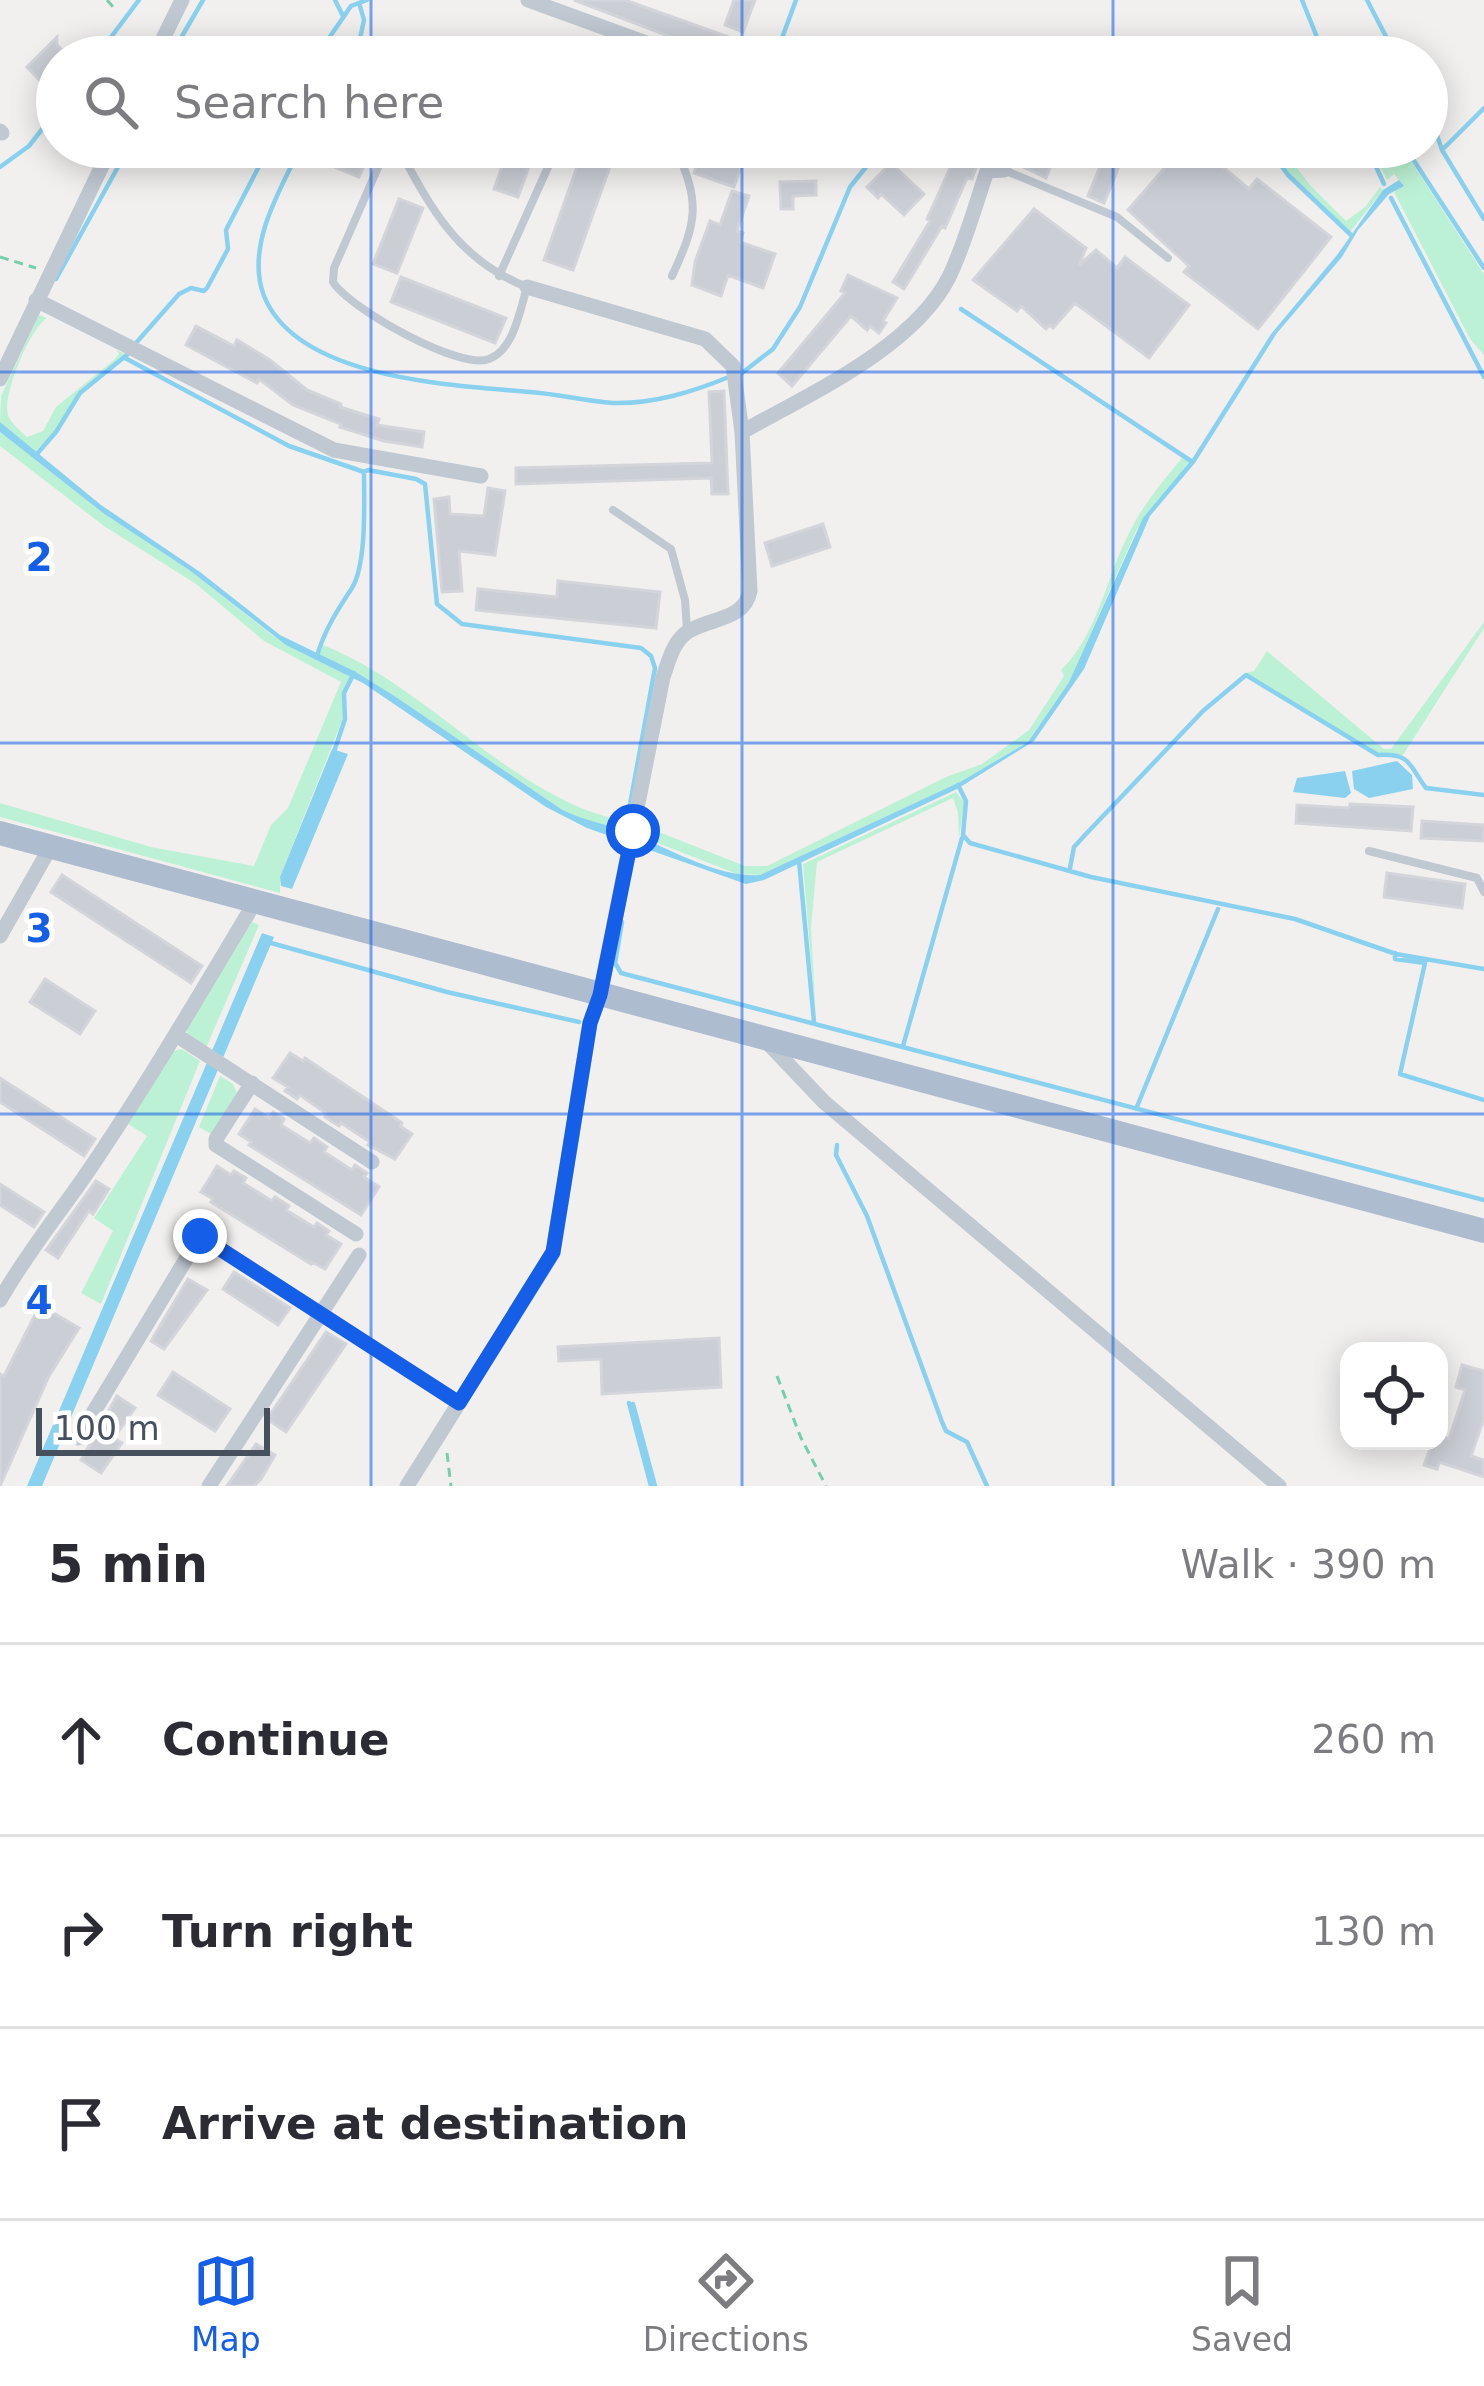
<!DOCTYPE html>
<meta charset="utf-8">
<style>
body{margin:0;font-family:"DejaVu Sans",sans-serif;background:#f2f2f3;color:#2b2b33}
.controls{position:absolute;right:36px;bottom:36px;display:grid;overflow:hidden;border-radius:24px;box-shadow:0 6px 30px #0003}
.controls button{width:108px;height:108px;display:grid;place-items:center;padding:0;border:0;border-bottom:3px solid #e1e1e2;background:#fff;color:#2b2b33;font:60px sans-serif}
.scale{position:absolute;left:36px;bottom:30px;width:234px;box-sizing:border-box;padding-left:12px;border:6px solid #47515e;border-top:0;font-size:33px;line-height:42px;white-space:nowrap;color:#47515e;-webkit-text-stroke:9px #fff;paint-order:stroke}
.stop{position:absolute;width:36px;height:36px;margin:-27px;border:9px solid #145ee8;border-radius:50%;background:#fff}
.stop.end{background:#145ee8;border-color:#fff;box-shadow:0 3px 12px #0008}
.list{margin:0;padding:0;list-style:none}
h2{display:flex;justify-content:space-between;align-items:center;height:156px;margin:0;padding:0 48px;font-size:51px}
h2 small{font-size:39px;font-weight:400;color:#7c7c81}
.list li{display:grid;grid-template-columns:78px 1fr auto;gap:36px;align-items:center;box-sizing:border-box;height:192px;padding:0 48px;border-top:3px solid #e1e1e2}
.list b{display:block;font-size:45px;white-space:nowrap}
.list em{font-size:39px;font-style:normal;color:#7c7c81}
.icon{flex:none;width:66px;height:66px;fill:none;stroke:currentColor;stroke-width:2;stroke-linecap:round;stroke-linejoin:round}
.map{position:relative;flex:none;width:1484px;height:1486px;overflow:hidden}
.search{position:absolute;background:#fff;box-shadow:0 6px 30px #0003;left:36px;right:36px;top:36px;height:132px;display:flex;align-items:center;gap:30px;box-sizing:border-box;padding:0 42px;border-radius:66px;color:#7c7c81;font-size:45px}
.sheet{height:732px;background:#fff}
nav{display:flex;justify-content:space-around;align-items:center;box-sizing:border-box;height:168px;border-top:3px solid #e1e1e2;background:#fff;font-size:33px;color:#7c7c81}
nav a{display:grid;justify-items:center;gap:6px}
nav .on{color:#145ee8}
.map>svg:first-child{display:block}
</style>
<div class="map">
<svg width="1484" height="1486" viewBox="0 0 1484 1486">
<rect width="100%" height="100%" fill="#f2f0ef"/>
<path fill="#bdf1d5" d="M1270 147H1281L1310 185 1346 221 1365 207 1380 187 1383 190 1350 232 1289 174Z
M1371 147H1402L1484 274V355L1470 339 1394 192 1403 185 1394 174 1387 180Z
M39 315 47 318C30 328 2 396 8 415 11 424 20 430 27 437L43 431 56 407 114 360 119 354 116 350 125 354 79 391 55 431 35 452 0 422 1 396Z
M0 432 103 513 189 570 272 635 349 675 351 681 343 693V718L280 877V893L0 817V803L151 847 254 866 271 825 288 808 341 682 264 641 196 584 104 526 0 446Z
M1182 458 1189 462 1137 529 1069 682 1028 742 960 782 760 875 737 874 640 836 641 825 745 866H767L946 777 982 764 1029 730 1064 676 1061 670C1097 636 1106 578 1128 535 1142 506 1161 483 1182 458Z
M1484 622V628L1403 755 1379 754 1246 673 1254 671 1267 651 1384 749H1391Z
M323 645C413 681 478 758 564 800 580 809 599 814 616 820L623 818V831L586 822 561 809 396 697 319 655Z
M956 792 964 802 959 839 958 813 953 798 817 862 811 927 816 1021 803 864Z
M252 922 259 925 206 1048 187 1035V1029Z
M182 1049 200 1061 101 1304 81 1293 113 1231 94 1218 147 1136 128 1124 173 1051Z
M220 1076 233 1084 237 1093 211 1134 199 1127Z"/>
<path fill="#89d1ef" d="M1399 180 1404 186 1389 194 1358 230 1342 257 1277 333 1195 463 1150 516 1084 669 1034 741 957 789 764 880 746 884 587 828 546 807 363 683 286 645 189 570 103 513 0 432V422L101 505 200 572 280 635 354 671 396 697 561 809C590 824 617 825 642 837 674 853 724 878 760 875L960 782 1028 742 1069 682 1143 518 1192 459 1271 334 1337 255 1383 190Z
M332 749 348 754 292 889 281 886 280 877Z
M1397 761 1412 775 1413 789 1369 798 1354 789 1352 771Z
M1345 771 1351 793 1345 798 1293 792 1297 778Z
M262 933 274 937 42 1486H27Z"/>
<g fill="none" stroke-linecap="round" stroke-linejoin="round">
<path stroke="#89d1ef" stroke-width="4.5" d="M335 0 343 16
M1302 0 1325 57
M1367 0 1393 50 1405 57
M778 49 796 0
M1329 56 1330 57
M96 57 139 0
M175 57 178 43 203 0
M316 57 351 6 367 0
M356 57 364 20 360 6
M1025 57 1045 53 1063 57
M1130 57 1217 50 1313 51
M1427 106 1442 150 1484 219
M301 147C280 189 245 247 264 296 298 380 454 385 530 392 558 394 585 401 613 403 654 404 692 392 729 377
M1268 147 1288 175 1351 235
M1367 147 1384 184
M1405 147 1484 268
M1442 150 1484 108
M0 167 29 146 57 110
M1391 198 1484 377
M56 279 129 147
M961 309 1191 461
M136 343 179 294 191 288 204 291 207 288 228 249 226 230 269 147
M125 358 289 446 364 472 368 470 416 479 425 484 437 604 462 624 641 648 651 656 655 668 629 810
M742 373 773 349 800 307 850 187 882 147
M36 455 56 432 80 393 128 354
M317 656C324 631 338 609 352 588 367 563 364 502 364 472
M334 752 345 719 344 693 354 673
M958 785 966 801 963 835 970 843 1091 877 1295 919 1396 954 1484 969
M799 861 814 1022
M1070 868 1074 847 1085 835 1203 711 1246 675 1378 755C1412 753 1409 766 1426 788L1484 795
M622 922 615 963 621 973 1484 1200
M271 943 447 992 579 1022
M1395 953V959L1425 963 1400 1074 1484 1100
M903 1046 962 838
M1136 1109 1218 909
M837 1145 836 1155 867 1216 942 1422 946 1431 967 1442 987 1486
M629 1403 651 1486
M633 1404 655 1486"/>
</g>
<path fill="#cbced5" stroke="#d3d5db" stroke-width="3" d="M574 0H625L731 38 724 57Z
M734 0H755L743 32 725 25Z
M57 37V45L69 57H57V70L43 84 27 67Z
M326 147H372L359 177 320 161Z
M509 147H536L518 197 494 189Z
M584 147H617L573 270 544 260Z
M726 147H748L734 187 694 173 702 151 723 158Z
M1020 147H1058L1046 178 1007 159 1011 148 1018 151Z
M1108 147H1127L1104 203 1088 196Z
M1183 147H1199L1249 189 1257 179 1331 237 1258 329 1184 272 1189 266 1128 210Z
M956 155 977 165 972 179 967 178 945 228 942 226 904 289 893 282 930 221 927 219Z
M891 163 924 194 904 215 881 194 878 198 867 187Z
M816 181V195L793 196V209H781L780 182Z
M732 191 749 196 737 231 743 233 740 242 775 254 763 288 728 275 721 296 692 285 695 262 710 221 720 225Z
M399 199 423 208 397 273 373 264Z
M1034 209 1086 248 1079 265 1096 250 1117 268 1125 257 1189 305 1149 358 1075 303 1053 328 1050 325 1046 329 1021 306 1017 311 973 280Z
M848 275 897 298 883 321 886 323 879 333 870 326 867 330 851 316 792 386 778 373 845 293 841 291Z
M401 277 506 318 495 343 391 302Z
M196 326 234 346 237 340 270 360 307 390 341 404 340 407 379 419 377 425 424 432 422 447 384 441 340 427 341 424 293 405 259 379 257 383 186 345Z
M724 391 728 494H712L711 478 516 484V468L712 463 709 392Z
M488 488 505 491 495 555 459 551 462 591 442 592 434 499 449 497 450 514 484 516Z
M823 524 830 547 772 566 765 543Z
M558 581 660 592 656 628 476 610 478 589 557 597Z
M1350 804 1413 807 1411 831 1296 823 1297 805 1349 808Z
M1422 821 1484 825V841L1421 838Z
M1387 873 1465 884 1462 908 1384 897Z
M62 875 202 966 191 983 51 892Z
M45 979 95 1011 80 1034 30 1002Z
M290 1053 303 1061 305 1058 402 1123 400 1126 412 1134 395 1159 368 1145 370 1142 341 1123 339 1126 325 1117 327 1114 300 1095 297 1099 285 1091 288 1087 273 1078Z
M0 1078 95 1139 84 1156 0 1102Z
M255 1109 269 1118 273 1112 284 1119 281 1125 310 1143 314 1138 327 1147 324 1152 352 1170 355 1165 367 1173 364 1177 379 1187 361 1215 249 1145 251 1142 239 1134Z
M217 1166 231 1175 234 1171 246 1178 243 1183 272 1201 275 1197 289 1206 286 1210 314 1227 317 1223 329 1231 326 1235 341 1244 325 1269 312 1262 311 1264 211 1202 213 1199 201 1192Z
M96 1181 109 1189 93 1214 89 1211 58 1258 46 1250Z
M0 1184 44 1212 34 1227 0 1205Z
M234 1272 290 1308 278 1325 223 1289Z
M188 1279 207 1290 164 1349 151 1341Z
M40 1305 79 1328 49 1376 0 1486V1374L4 1376Z
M326 1332 346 1344 286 1432 267 1419Z
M719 1338 721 1387 602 1394 601 1359 559 1361 558 1347Z
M1462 1365 1484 1371V1418L1471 1456 1484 1460V1477L1439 1462 1437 1469 1424 1465 1433 1441H1439V1435L1449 1439 1465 1390 1456 1387Z
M173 1372 230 1409 215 1431 158 1395Z
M117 1396 135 1408 114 1438 122 1443 101 1473 81 1460Z
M256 1444 275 1455 261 1479 254 1486H227Z"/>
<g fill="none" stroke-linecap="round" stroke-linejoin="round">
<path stroke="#74d0aa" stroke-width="3" stroke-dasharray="9 6" stroke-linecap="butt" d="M107 0 114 8
M963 57C998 47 1038 46 1074 53 1140 50 1292 22 1344 57
M0 257 36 268
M777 1376 801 1438 826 1486
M447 1453 451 1486"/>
<path stroke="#c0c8d2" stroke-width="8" d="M387 147 334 268 333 282C349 308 460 371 489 359 514 350 520 310 527 287 458 260 431 209 398 147
M1004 170 1117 217 1168 258
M499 276 557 147
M672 276C697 222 701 203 675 147
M613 510 671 549 685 600 687 630
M1369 851 1477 878 1484 892"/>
<path stroke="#c0c8d2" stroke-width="15" d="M528 0 685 57
M154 57 182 0
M0 131 2 133
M36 300 334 450 481 476
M0 379 111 147
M742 432C809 394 913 348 949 277 965 244 975 206 987 171L1004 170
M0 936 50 848
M176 1035 372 1162
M766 1041 824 1102 1279 1486
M252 1083 216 1139V1145L356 1234
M0 1300C26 1254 59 1214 89 1170 148 1083 201 992 255 902
M78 1438 200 1236 459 1403
M209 1486 359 1255
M407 1486 553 1253 590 1023 600 995 663 677C669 661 672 644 686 633 708 617 744 622 750 591L742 432 733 366 705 339 527 287"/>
<path stroke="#aebccf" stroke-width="24" d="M0 833 1484 1231"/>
</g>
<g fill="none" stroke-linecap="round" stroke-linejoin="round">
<path stroke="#145ee8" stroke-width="15" d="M200 1236 459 1403 553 1252 590 1023 600 995 633 831"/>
</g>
<path fill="none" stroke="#145ee8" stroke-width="3" stroke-opacity="0.55" d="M371 0V57M742 0V57M1113 0V57M371 147V1486M742 147V1486M1113 147V1486M0 372H1484M0 743H1484M0 1114H1484"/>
<g font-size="39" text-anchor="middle" font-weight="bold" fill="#145ee8" stroke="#fff" stroke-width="10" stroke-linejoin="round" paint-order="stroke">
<text x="39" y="571">2</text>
<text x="39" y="942">3</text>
<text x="39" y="1314">4</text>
</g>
</svg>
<div class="controls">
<button><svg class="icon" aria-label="locate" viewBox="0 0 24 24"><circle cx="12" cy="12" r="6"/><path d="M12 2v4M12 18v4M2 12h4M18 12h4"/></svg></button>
</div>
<div class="scale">100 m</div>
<div class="stop" style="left:633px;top:831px"></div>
<div class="stop end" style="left:200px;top:1236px"></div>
<div class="search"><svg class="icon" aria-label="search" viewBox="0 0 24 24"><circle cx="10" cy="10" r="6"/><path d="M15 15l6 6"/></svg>Search here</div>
</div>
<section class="sheet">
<h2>5 min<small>Walk · 390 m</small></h2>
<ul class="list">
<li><svg class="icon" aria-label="ahead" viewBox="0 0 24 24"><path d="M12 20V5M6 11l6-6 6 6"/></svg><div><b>Continue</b></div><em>260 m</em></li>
<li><svg class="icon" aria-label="right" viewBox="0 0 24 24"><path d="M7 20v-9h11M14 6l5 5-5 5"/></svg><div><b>Turn right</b></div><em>130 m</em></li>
<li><svg class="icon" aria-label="arrive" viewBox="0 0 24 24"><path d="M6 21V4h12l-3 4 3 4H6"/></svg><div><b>Arrive at destination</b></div></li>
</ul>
</section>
<nav>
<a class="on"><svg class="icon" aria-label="map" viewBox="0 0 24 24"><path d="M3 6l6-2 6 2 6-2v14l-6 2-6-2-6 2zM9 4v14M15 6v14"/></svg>Map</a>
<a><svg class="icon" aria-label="directions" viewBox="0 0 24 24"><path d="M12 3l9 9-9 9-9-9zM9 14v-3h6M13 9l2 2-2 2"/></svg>Directions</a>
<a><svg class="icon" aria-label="saved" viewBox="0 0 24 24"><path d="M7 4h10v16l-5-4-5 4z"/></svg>Saved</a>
</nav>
